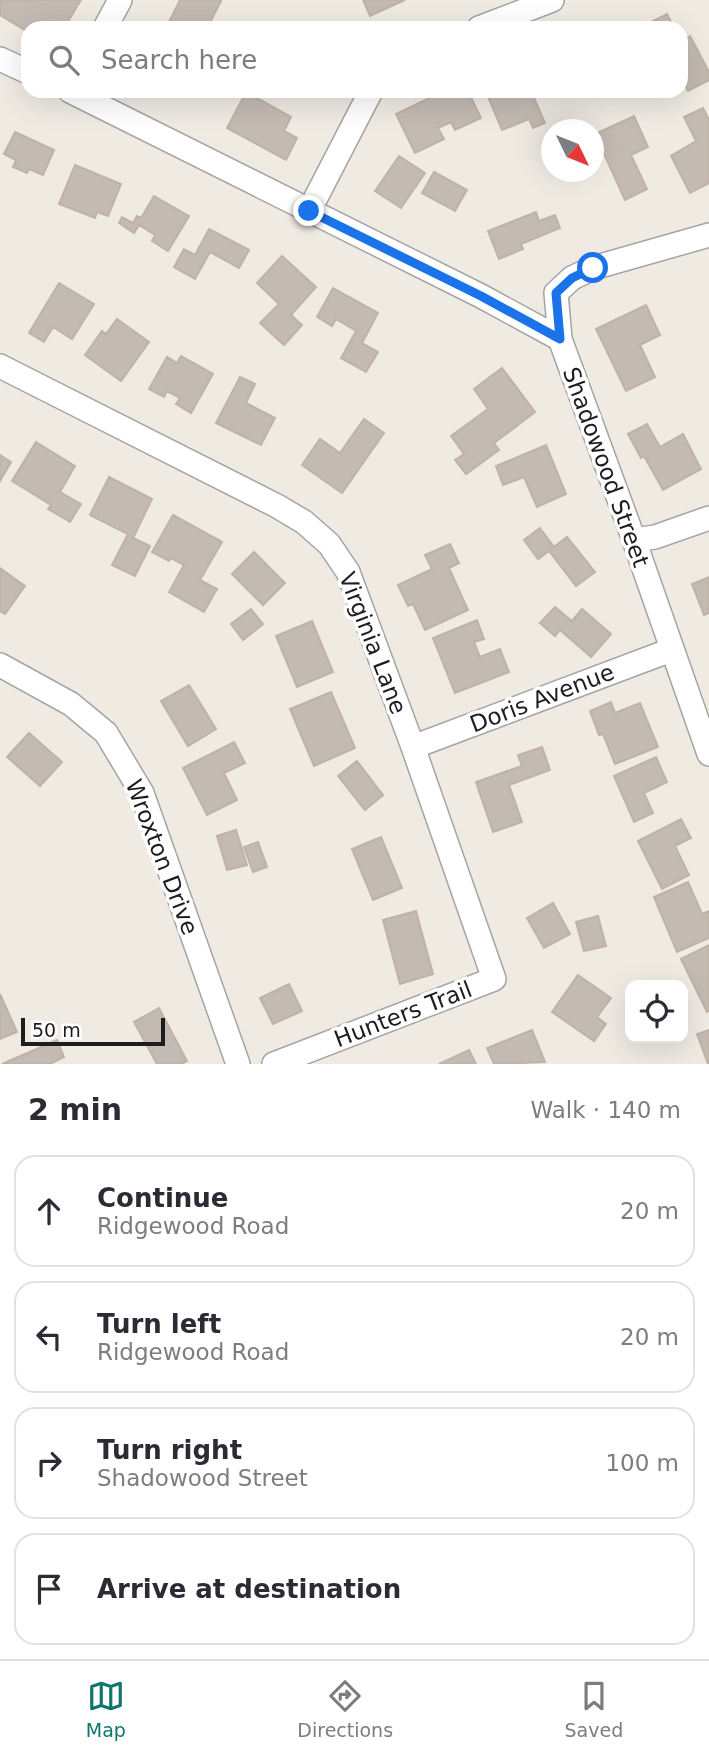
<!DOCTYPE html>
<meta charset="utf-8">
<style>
body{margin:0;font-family:"DejaVu Sans",sans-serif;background:#f2f2f3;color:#2b2b33}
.controls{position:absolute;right:21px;bottom:21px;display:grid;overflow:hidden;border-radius:14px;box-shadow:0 7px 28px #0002}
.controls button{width:63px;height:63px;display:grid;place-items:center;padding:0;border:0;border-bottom:2px solid #e1e1e2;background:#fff;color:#2b2b33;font:35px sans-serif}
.compass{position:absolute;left:541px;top:119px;width:63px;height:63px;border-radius:50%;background:#fff;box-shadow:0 7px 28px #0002;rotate:133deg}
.scale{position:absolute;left:21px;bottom:18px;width:144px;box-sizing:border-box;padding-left:7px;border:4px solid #1d1d1d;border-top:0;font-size:19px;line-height:24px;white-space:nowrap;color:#1d1d1d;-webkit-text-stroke:5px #fff;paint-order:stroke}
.stop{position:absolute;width:21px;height:21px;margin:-16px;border:5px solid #1a73e8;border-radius:50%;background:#fff}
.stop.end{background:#1a73e8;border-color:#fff;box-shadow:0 2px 7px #0008}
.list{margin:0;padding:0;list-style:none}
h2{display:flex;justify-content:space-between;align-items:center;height:91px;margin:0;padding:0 28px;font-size:30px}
h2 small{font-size:23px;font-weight:400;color:#7c7c81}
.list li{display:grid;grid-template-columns:46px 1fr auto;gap:21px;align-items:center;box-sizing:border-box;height:112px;margin:0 14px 14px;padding:0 14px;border:2px solid #e1e1e2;border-radius:21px}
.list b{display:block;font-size:26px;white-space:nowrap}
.list p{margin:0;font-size:23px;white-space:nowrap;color:#7c7c81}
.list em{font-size:23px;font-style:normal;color:#7c7c81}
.icon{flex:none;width:38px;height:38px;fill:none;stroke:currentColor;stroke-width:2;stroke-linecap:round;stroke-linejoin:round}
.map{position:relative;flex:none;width:709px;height:1064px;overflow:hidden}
.search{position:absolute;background:#fff;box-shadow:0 7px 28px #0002;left:21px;right:21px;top:21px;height:77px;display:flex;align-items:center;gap:18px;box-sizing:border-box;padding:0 24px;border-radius:21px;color:#7c7c81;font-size:26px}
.sheet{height:595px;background:#fff}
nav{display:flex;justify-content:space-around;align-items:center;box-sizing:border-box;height:98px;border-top:2px solid #e1e1e2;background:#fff;font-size:19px;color:#7c7c81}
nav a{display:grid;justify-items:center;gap:4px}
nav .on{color:#0f766e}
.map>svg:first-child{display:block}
</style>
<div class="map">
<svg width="709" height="1064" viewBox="0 0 709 1064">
<rect width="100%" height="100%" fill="#efebe3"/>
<path fill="#c3bab3" stroke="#c0b2a5" stroke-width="2" d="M0 0H81L64 28H28V32L0 15Z
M180 0H218L221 1 207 28H166Z
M363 0H405L370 16Z
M667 14 674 28H649L647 24Z
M690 36 709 72V80L688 91 681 78V41Z
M444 91H468L481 118 455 130 451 122 438 128 444 139 415 153 396 114Z
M480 91H531L545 123 533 128 529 119 502 130 487 94 482 96Z
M246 92 291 117 284 131 297 138 286 160 227 128Z
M703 108 709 120V183L690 193 671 156 696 141 684 117Z
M634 116 648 147 631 155 647 189 625 200 595 134Z
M15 132 54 150 43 175 29 169 27 173 13 167 16 160 4 154Z
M399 156 425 173 401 208 375 191Z
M75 165 121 184 108 216 97 212 95 218 59 204Z
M434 172 467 190 455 211 422 193Z
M154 196 189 216 168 251 152 241 155 235 139 225 134 233 119 223 122 217 133 223 137 216 141 218Z
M536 212 539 221 555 215 560 228 521 244 523 249 499 259 488 231Z
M209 229 249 250 239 268 210 252 195 279 174 267 184 249 195 255Z
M282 256 316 287 291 315 302 325 284 345 260 323 279 304 257 283Z
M59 283 94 304 72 339 53 327 44 342 29 333Z
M333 288 378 313 362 343 378 352 366 372 341 358 356 331 336 319 332 326 317 317Z
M646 305 660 335 640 345 655 377 626 391 596 329Z
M117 319 149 342 121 381 85 355 102 331 106 334Z
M181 356 213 374 191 413 176 404 180 398 167 391 164 397 149 389 167 357 177 363Z
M502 368 535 412 494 443 499 450 466 474 455 460 464 454 451 436 488 409 474 389Z
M240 377 255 384 246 403 275 418 261 445 216 423Z
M364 419 384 433 342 493 302 465 320 439 340 453Z
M647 424 660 447 683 434 701 469 663 490 644 456 641 458 628 434Z
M36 442 75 466 60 492 81 504 70 522 48 509 51 505 12 481Z
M546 445 566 494 537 507 524 477 503 485 496 466Z
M0 455 11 462 0 481Z
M109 477 152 499 133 538 150 546 135 576 112 565 128 534 90 515Z
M173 515 222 542 200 580 217 589 204 612 169 592 184 565 171 558 169 561 152 552Z
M540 528 554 547 567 537 595 572 576 586 549 551 538 559 524 540Z
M450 544 459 563 449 568 468 610 425 630 413 604 408 606 398 585 432 569 425 555Z
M254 552 285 583 263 605 232 574Z
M0 568 25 586 5 614 0 611Z
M709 577V613L704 615 692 584Z
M555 607 572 621 582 609 611 634 591 657 560 630 555 636 540 623Z
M251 609 263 624 243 640 231 624Z
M477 620 484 639 474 642 480 657 500 649 509 672 455 693 433 638Z
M312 621 333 672 297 687 276 636Z
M189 685 216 729 188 746 161 701Z
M331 692 355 748 314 766 290 709Z
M611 702 615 713 640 703 658 747 615 764 603 734 599 735 590 711Z
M29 733 62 762 40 786 7 757Z
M234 742 245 763 224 773 237 800 207 815 183 768Z
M542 747 550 770 509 785 522 822 493 832 476 782 522 766 518 755Z
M656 757 667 782 644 793 653 813 634 822 614 776Z
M357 761 383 795 365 810 338 776Z
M681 819 691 838 675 846 689 875 662 889 638 841Z
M236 830 247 865 227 870 217 836Z
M381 837 402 888 373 900 352 849Z
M258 842 267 867 253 872 244 847Z
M688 882 702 914 709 911V938L677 952 654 897Z
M553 903 570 934 544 948 527 918Z
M416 911 433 974 400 984 383 920Z
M598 916 606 946 584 951 576 922Z
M709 945V1011L707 1012 681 959Z
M578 975 611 998 597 1017 606 1024 594 1041 552 1012Z
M289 984 302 1011 273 1024 260 998Z
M0 994 17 1032 0 1039Z
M159 1008 187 1061 181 1064H157L134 1022Z
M532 1030 545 1062 494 1064 487 1048Z
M709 1030V1064H708L697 1034Z
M57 1040 64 1057 50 1064H2Z
M469 1050 476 1064H439Z"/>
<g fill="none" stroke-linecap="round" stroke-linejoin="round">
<defs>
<path id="minor" d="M105 28 120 0
M479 28 552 0
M0 59 28 72
M70 91 481 296 560 339 634 540 709 754
M309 211 371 91
M560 339 556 293 572 278 593 268 709 235
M0 366 277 506 304 522 329 544 348 572 413 747 494 979 274 1064
M634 540 655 537 709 518
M0 665 71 704 106 733 142 793 238 1064
M413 747 671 650"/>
</defs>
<use href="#minor" stroke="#a4a4a4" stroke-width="26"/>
<use href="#minor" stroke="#fff" stroke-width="23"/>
</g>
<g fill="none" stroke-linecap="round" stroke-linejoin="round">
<path stroke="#1a73e8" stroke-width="9" d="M309 211 481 296 560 339 556 293 572 278 593 268"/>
</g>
<g text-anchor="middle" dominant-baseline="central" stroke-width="7" stroke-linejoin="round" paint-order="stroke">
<g font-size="23" fill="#1d1d1d" stroke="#fff">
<text transform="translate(606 467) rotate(70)">Shadowood Street</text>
<text transform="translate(373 643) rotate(69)">Virginia Lane</text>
<text transform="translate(542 698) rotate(-21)">Doris Avenue</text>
<text transform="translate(162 857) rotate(69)">Wroxton Drive</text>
<text transform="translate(403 1014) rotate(-21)">Hunters Trail</text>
</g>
</g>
</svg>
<div class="controls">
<button><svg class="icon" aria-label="locate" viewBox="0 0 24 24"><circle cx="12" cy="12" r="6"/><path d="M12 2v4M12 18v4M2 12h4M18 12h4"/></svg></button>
</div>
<svg class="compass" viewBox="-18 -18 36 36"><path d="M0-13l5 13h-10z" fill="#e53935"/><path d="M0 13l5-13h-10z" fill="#7c7c81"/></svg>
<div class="scale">50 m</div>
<div class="stop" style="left:593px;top:268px"></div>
<div class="stop end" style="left:309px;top:211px"></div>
<div class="search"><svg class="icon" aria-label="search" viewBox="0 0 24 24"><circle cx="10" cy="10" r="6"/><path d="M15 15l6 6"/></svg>Search here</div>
</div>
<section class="sheet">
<h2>2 min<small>Walk · 140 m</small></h2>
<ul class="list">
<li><svg class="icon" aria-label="ahead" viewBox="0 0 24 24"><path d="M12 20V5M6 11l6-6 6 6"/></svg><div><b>Continue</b><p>Ridgewood Road</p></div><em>20 m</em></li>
<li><svg class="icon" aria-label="left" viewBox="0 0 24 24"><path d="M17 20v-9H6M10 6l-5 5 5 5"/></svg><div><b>Turn left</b><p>Ridgewood Road</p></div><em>20 m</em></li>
<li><svg class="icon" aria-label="right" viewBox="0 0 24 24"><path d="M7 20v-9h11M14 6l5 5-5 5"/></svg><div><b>Turn right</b><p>Shadowood Street</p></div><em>100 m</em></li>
<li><svg class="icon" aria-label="arrive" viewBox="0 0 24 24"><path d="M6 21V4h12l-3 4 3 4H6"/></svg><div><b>Arrive at destination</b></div></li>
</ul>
</section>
<nav>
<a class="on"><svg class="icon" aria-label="map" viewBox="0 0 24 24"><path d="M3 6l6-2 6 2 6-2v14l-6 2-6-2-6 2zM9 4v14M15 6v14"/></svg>Map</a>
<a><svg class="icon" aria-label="directions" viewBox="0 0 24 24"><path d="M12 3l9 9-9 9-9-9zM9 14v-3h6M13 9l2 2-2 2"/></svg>Directions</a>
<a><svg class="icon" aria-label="saved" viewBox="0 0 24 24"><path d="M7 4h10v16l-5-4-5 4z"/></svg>Saved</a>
</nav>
